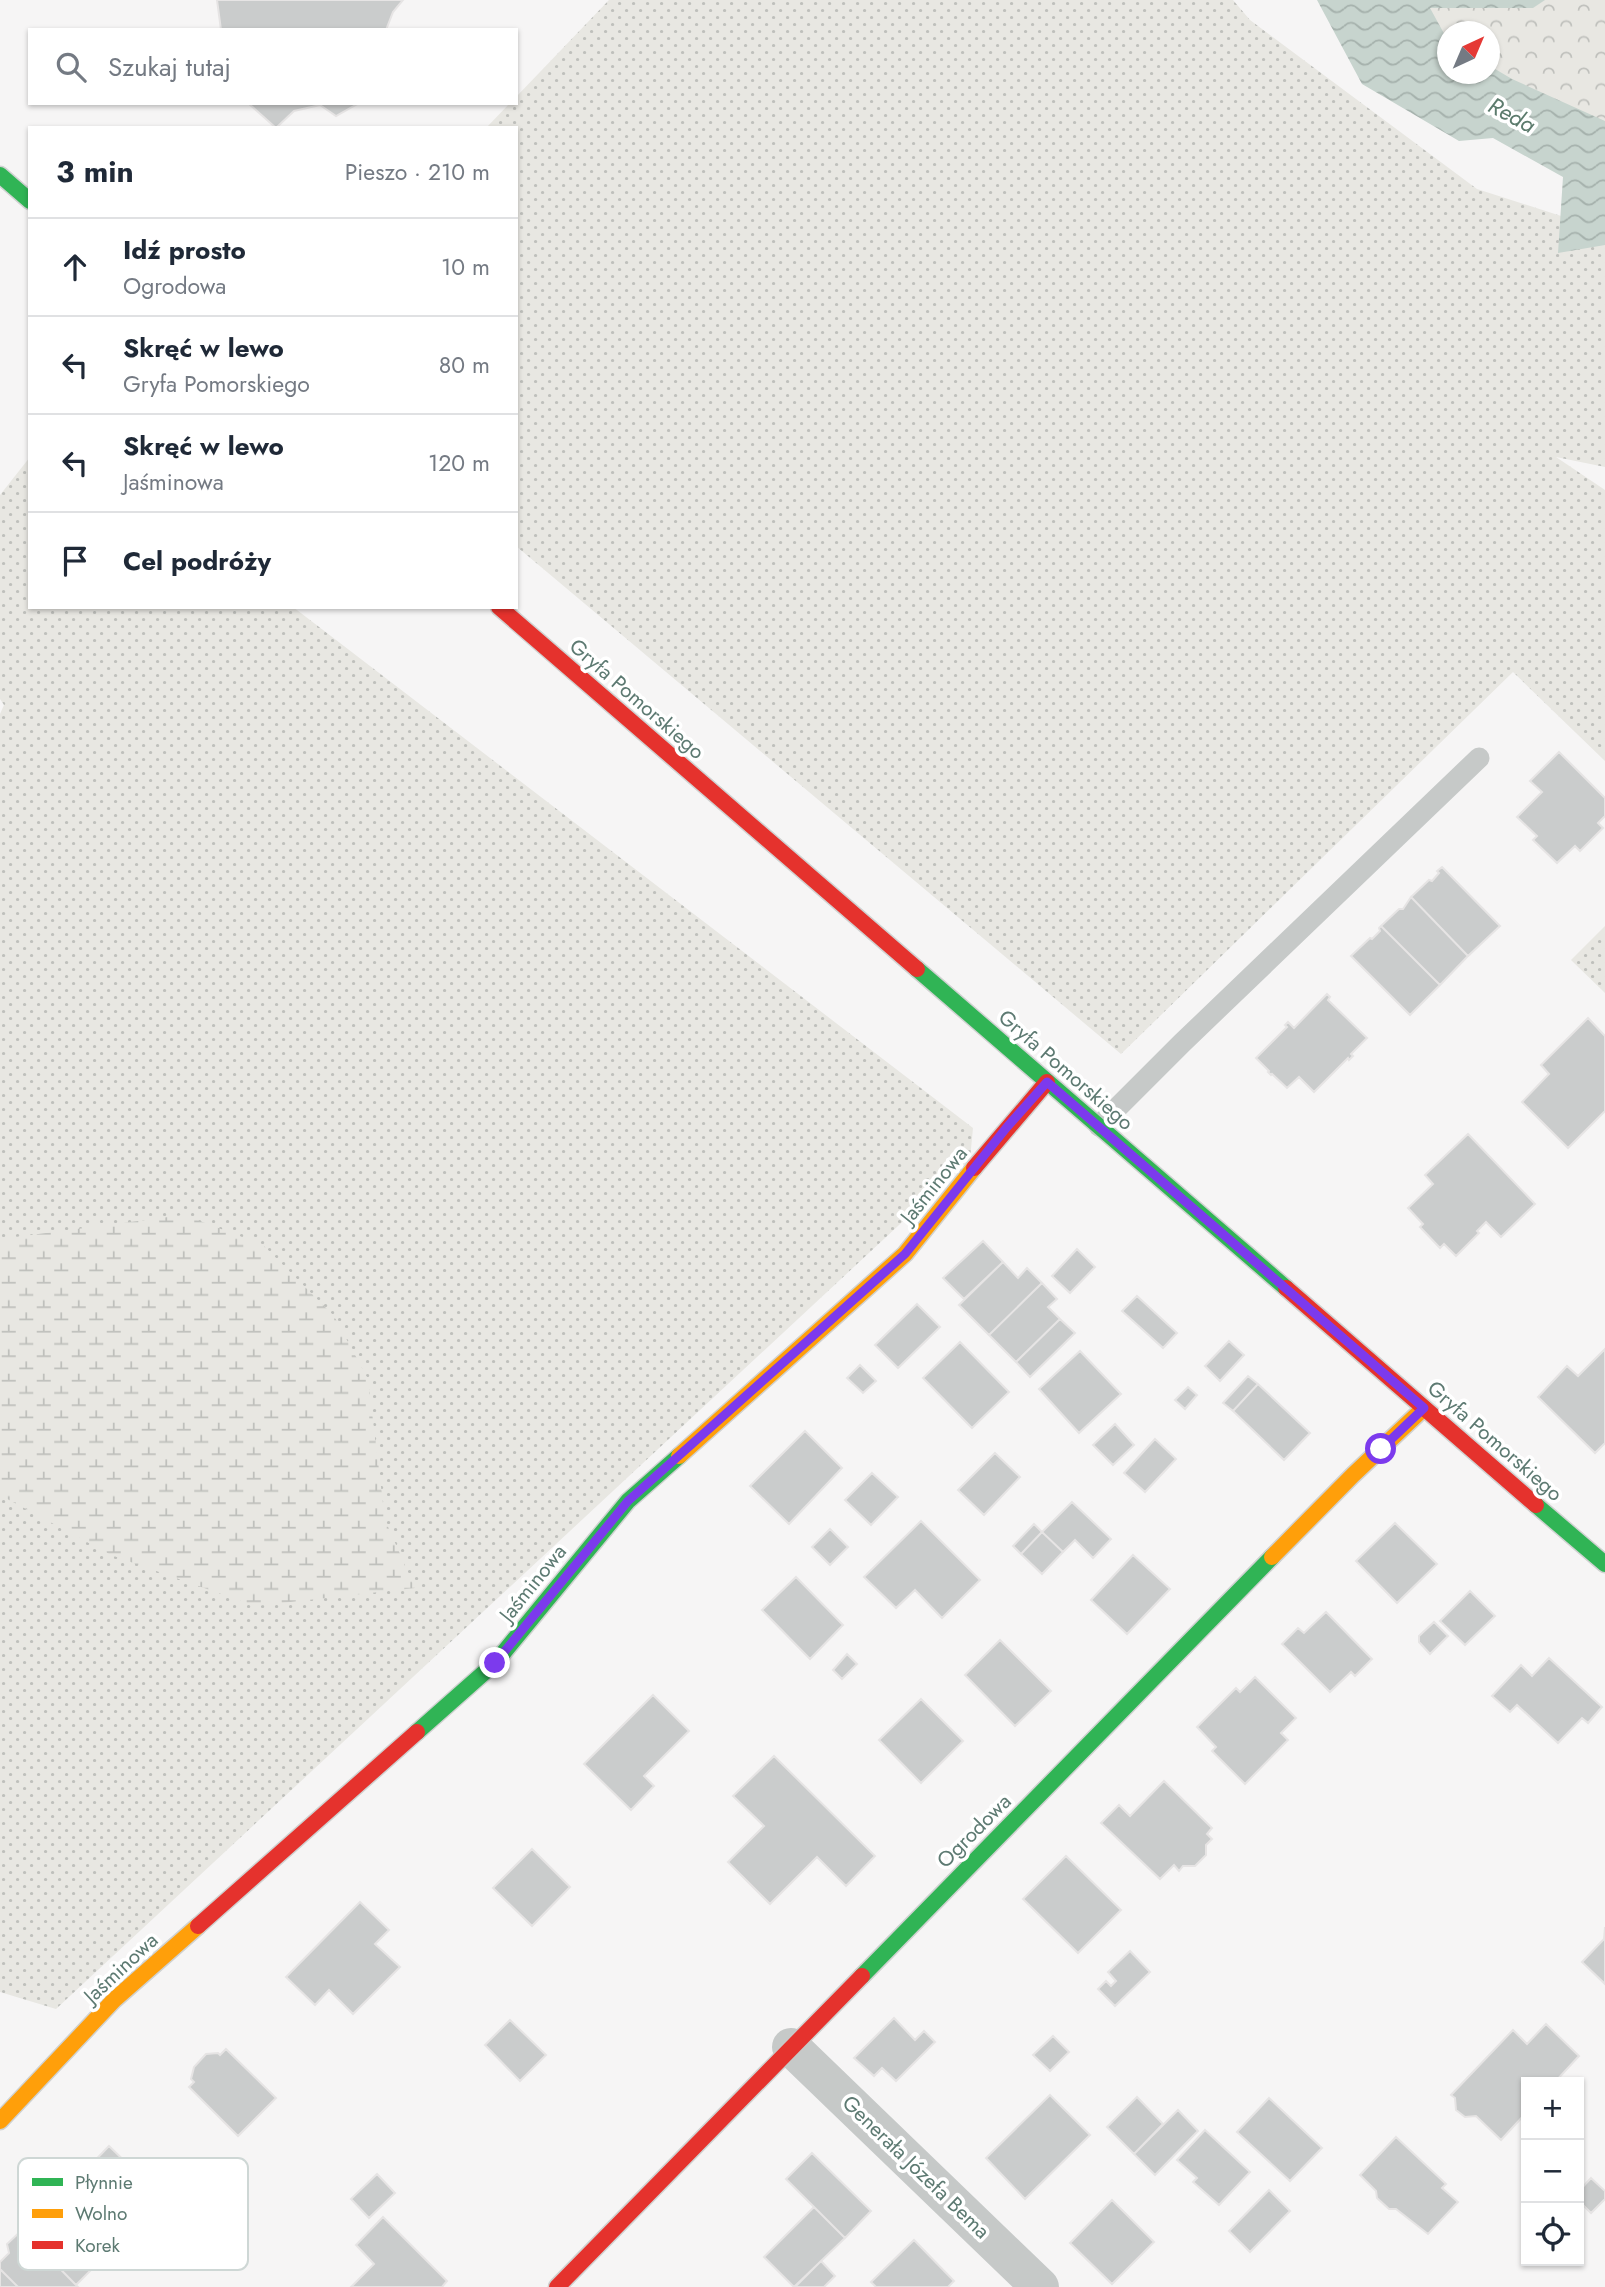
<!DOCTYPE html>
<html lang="pl">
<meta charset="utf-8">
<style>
body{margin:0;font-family:Jost,sans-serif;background:#f6f6f7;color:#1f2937}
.controls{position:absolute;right:21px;bottom:21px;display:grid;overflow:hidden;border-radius:0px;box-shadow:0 2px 5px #0004}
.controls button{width:63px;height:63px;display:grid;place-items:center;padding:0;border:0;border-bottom:2px solid #e0e1e3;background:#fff;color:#1f2937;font:35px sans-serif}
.compass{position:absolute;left:1437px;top:21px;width:63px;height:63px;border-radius:50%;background:#fff;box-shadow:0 2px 5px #0004;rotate:44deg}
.stop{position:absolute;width:21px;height:21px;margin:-16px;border:5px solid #7c3aed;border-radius:50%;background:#fff}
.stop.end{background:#7c3aed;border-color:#fff;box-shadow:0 2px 7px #0008}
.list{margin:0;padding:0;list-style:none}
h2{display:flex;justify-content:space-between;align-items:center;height:91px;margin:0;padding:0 28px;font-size:30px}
h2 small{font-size:23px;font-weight:400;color:#747a83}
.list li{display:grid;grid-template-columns:46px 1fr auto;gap:21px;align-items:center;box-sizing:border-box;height:98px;padding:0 28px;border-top:2px solid #e0e1e3}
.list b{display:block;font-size:26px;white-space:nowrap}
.list p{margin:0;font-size:23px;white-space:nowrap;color:#747a83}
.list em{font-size:23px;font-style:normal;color:#747a83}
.icon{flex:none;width:38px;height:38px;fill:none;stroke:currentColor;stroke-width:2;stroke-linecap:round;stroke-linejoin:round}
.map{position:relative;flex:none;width:1605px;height:2287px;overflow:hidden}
.search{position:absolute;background:#fff;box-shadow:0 2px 5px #0004;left:28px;top:28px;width:490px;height:77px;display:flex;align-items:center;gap:18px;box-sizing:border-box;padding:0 24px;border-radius:0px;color:#747a83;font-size:26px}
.panel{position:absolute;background:#fff;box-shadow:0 2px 5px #0004;left:28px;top:126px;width:490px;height:483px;border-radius:0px}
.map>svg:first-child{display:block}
</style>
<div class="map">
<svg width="1605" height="2287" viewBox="0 0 1605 2287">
<defs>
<pattern id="grass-dots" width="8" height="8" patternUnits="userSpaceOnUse" patternTransform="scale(1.75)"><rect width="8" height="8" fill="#e8e7e2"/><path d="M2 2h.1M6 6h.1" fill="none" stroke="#bfc0bc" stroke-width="1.8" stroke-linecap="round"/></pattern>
<pattern id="forest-crowns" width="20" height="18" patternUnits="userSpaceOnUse" patternTransform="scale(1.75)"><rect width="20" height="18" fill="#e8e7e2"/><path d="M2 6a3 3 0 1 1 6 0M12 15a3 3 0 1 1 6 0" fill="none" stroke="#bfc0bc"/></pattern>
<pattern id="wetland-marsh" width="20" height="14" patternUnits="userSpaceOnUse" patternTransform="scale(1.75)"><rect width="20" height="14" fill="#e8e7e2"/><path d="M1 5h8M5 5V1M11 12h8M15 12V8" fill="none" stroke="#bfc0bc"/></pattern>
<pattern id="water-waves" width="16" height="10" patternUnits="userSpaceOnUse" patternTransform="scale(1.75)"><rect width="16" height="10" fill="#c7d4ce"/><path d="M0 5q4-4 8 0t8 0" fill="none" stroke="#a5b1ac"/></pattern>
</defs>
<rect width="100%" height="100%" fill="#f6f5f5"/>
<path fill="url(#grass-dots)" d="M609 0H1233L1250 20 1477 189 1592 226 1605 243V467L1556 457 1605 490V761L1513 672 1121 1054 516 546V128H486L510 103H516V97Z
M30 457V607H293L973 1128 970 1159 56 2009 0 1992V714L4 705 0 699V495Z
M1605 926V993L1571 960Z"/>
<path fill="url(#forest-crowns)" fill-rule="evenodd" d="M1346 0H1605V156L1433 101ZM1448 32H1490V74H1448Z"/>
<path fill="url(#wetland-marsh)" d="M184 1215 263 1245 334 1316 368 1379 385 1520 415 1588 255 1606 111 1555 0 1495V1239Z"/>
<path fill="url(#water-waves)" d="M1317 0H1545L1533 8H1430L1447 39 1448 74H1490V66L1512 79 1605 121V245L1558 253 1563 177 1493 138 1459 141 1362 84Z"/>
<path fill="#cacccc" stroke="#e6e4e4" stroke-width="2" d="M217 0H403L393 12 386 30H221Z
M248 103H359L336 116 320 105 294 111 276 128Z
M1559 752 1605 798V816L1598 823 1603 828 1580 851 1575 846 1557 863 1533 840 1537 836 1517 817 1542 792 1530 781Z
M1442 867 1500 926 1468 956 1411 897 1429 880 1432 881 1439 873 1437 871Z
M1411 897 1468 956 1440 985 1381 926 1399 909H1403Z
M1381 926 1440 985 1410 1015 1351 956 1370 938 1372 939 1380 931 1379 928Z
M1327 994 1330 997 1328 1000 1367 1038 1351 1054 1353 1056 1349 1060 1348 1058 1314 1092 1299 1077 1287 1088 1272 1074 1271 1075 1268 1072 1269 1071 1256 1058 1287 1027 1285 1025 1288 1022 1294 1028Z
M1588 1018 1605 1036V1111L1568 1148 1522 1102 1549 1074 1541 1065Z
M1468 1134 1535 1204 1501 1237 1486 1222 1477 1231 1479 1233 1456 1256 1444 1244 1440 1248 1420 1227 1423 1224 1408 1208 1433 1184 1425 1175Z
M983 1241 1003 1262 964 1299 943 1278Z
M1077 1249 1095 1267 1070 1293 1052 1276Z
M1003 1262 1018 1278 1027 1268 1042 1283 989 1335 959 1305Z
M1042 1283 1057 1299 1048 1307 1060 1319 1016 1362 989 1335Z
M1137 1296 1177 1333 1163 1348 1122 1311Z
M917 1304 940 1327 898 1368 875 1345Z
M1060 1319 1075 1333 1030 1377 1016 1362Z
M1229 1341 1244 1355 1220 1381 1205 1366Z
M960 1342 1009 1392 972 1428 923 1378Z
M1605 1349V1443L1595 1453 1538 1397 1567 1366 1578 1376Z
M1080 1351 1121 1394 1079 1433 1039 1389Z
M860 1365 876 1381 863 1393 847 1378Z
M1248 1376 1258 1384 1233 1411 1223 1403Z
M1258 1384 1310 1433 1284 1460 1233 1411Z
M1188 1387 1197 1395 1185 1409 1175 1400Z
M1115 1424 1134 1445 1113 1465 1093 1445Z
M805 1431 842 1468 789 1524 750 1486Z
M1155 1439 1176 1459 1145 1492 1124 1473Z
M995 1453 1020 1477 984 1515 958 1490Z
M872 1473 898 1497 871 1525 845 1500Z
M1072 1502 1111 1539 1093 1558 1075 1540 1063 1552 1042 1532Z
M921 1521 980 1580 942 1618 915 1590 896 1608 864 1577Z
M1395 1523 1437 1564 1397 1603 1356 1561Z
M1034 1524 1042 1532 1021 1554 1013 1546Z
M830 1529 848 1547 830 1565 812 1547Z
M1042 1532 1063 1552 1042 1574 1021 1554Z
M1133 1555 1170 1589 1127 1634 1091 1600Z
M796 1577 843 1625 810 1659 762 1610Z
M1470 1591 1495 1616 1465 1645 1440 1621Z
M1326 1612 1372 1659 1355 1676 1351 1672 1330 1692 1282 1644 1298 1628 1304 1633Z
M1434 1622 1448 1636 1430 1654 1419 1642V1636Z
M1000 1640 1051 1691 1015 1726 965 1675Z
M847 1654 857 1664 842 1679 833 1670Z
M1549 1658 1602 1707 1588 1723 1582 1718 1558 1743 1517 1705 1510 1712 1492 1696 1521 1665 1532 1676Z
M1255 1677 1296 1718 1281 1733 1288 1740 1245 1784 1212 1751 1216 1747 1197 1727 1236 1688 1240 1692Z
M653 1695 689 1731 644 1776 654 1786 631 1810 584 1764Z
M921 1699 963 1741 921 1783 879 1740Z
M774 1756 875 1856 846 1886 817 1857 770 1904 728 1862 764 1826 733 1796Z
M1164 1781 1212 1828 1207 1834 1212 1839 1206 1845V1855L1195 1866H1183L1179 1871 1174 1865 1160 1879 1101 1823 1119 1805 1130 1816Z
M532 1849 570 1887 532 1926 493 1888Z
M1066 1856 1121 1910 1078 1953 1023 1899Z
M360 1902 389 1930 375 1944 400 1967 353 2014 329 1990 315 2005 286 1977Z
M1605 1927V1984L1582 1962 1604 1939Z
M1130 1951 1150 1972 1115 2006 1098 1989 1106 1981 1111 1986 1116 1981 1108 1972Z
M894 2018 915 2040 924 2031 935 2042 896 2081 882 2068 874 2076 854 2058Z
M510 2020 546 2055 520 2081 485 2045Z
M1546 2024 1579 2056 1555 2082H1526V2113L1501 2140 1476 2116 1465 2117 1456 2110 1455 2098 1451 2095 1513 2030 1527 2044Z
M1053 2036 1069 2052 1050 2071 1033 2055Z
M226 2049 276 2098 238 2136 189 2087 194 2082 191 2079 194 2067 206 2054 218 2053 220 2055Z
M1050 2095 1090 2135 1025 2199 986 2158Z
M1137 2097 1163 2124 1134 2154 1107 2127Z
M1269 2098 1322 2148 1290 2181 1237 2132Z
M1178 2110 1198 2131 1155 2175 1134 2154Z
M1205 2130 1250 2172 1219 2205 1193 2182 1197 2178 1177 2160Z
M1396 2137 1446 2184 1442 2188 1458 2202 1428 2234 1396 2209H1389L1377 2198 1376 2191 1360 2175Z
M109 2146 165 2200 135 2233 78 2178Z
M812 2153 871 2211 845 2238 786 2179Z
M377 2174 395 2193 369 2218 351 2199Z
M1591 2178 1605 2191V2199L1591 2213 1579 2201V2191Z
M1269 2190 1290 2211 1250 2252 1229 2231Z
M1112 2200 1154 2242 1112 2284 1070 2243Z
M49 2203 104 2257 76 2285 22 2230Z
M814 2207 845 2238 794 2287 764 2257Z
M383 2217 447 2281 442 2287H351L374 2264 356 2245Z
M22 2230 76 2285 78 2287H18L0 2269V2262L9 2253 7 2244Z
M914 2240 954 2281 948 2287H876L871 2282Z
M821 2261 835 2276 824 2287H795Z
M0 2269 18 2287H0Z"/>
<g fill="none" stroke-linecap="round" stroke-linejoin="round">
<defs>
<path id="fast" d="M0 175 30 201
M917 969 1286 1288
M1536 1505 1605 1564
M417 1732 495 1663 628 1501 679 1456
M862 1976 1272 1557"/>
<path id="slow" d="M679 1456 905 1254 974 1168
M1272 1557 1353 1475 1424 1408
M0 2121 114 2000 198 1926"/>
<path id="jam" d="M499 607 917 969
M974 1168 1047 1082
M1286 1288 1536 1505
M198 1926 417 1732
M557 2287 862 1976"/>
</defs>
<use href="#fast" stroke="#d0d2d1" stroke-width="19"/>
<use href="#slow" stroke="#d0d2d1" stroke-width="19"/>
<use href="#jam" stroke="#d0d2d1" stroke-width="19"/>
<path stroke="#c6c9c8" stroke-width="21" d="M1099 1126 1182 1043 1479 758"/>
<path stroke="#c6c9c8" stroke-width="38" d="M791 2047 1040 2287"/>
<use href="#fast" stroke="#30b455" stroke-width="16"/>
<use href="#slow" stroke="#ff9f0a" stroke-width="16"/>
<use href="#jam" stroke="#e5322d" stroke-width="16"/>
</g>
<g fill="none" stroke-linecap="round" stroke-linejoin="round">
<path stroke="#7c3aed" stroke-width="9" d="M495 1663 628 1501 905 1254 1007 1127 1047 1082 1424 1408 1381 1449"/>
</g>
<g text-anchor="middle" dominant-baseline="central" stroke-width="7" stroke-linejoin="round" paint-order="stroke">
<g font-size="21" fill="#5d7a72" stroke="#fff">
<text transform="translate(637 699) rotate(41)">Gryfa Pomorskiego</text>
<text transform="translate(1066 1070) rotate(41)">Gryfa Pomorskiego</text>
<text transform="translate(934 1185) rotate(-51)">Jaśminowa</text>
<text transform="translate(1495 1441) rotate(41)">Gryfa Pomorskiego</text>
<text transform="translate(533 1583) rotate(-51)">Jaśminowa</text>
<text transform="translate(974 1831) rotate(-45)">Ogrodowa</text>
<text transform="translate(121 1968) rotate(-43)">Jaśminowa</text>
<text transform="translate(916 2167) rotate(44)">Generała Józefa Bema</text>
</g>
<g font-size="23" font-style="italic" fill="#5c7b6d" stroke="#fff">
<text transform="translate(1512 115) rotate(28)">Reda</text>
</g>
</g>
<rect x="18" y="2158" width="230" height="112" rx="10" fill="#fff" stroke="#ced7d5" stroke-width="2"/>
<rect x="32" y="2178" width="31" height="8" fill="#30b455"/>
<rect x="32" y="2209" width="31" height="9" fill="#ff9f0a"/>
<rect x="32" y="2241" width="31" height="8" fill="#e5322d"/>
<g font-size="19" fill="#5d7a72">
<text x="75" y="2189">Płynnie</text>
<text x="75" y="2220">Wolno</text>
<text x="75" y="2252">Korek</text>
</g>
</svg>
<div class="controls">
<button>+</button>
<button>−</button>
<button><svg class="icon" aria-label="locate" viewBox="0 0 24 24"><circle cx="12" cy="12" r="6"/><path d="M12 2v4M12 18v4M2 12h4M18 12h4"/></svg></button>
</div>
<svg class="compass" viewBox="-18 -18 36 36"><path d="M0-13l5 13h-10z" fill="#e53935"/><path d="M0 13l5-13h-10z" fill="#747a83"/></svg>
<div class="stop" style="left:1381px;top:1449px"></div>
<div class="stop end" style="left:495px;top:1663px"></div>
<div class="search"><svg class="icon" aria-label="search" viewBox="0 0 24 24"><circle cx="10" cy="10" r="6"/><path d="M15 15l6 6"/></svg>Szukaj tutaj</div>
<section class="panel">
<h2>3 min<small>Pieszo · 210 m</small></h2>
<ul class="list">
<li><svg class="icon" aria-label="ahead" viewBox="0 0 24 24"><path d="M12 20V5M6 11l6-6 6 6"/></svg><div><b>Idź prosto</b><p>Ogrodowa</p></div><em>10 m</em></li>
<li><svg class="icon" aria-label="left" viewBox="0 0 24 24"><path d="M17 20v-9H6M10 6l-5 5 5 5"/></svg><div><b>Skręć w lewo</b><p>Gryfa Pomorskiego</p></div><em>80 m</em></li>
<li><svg class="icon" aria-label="left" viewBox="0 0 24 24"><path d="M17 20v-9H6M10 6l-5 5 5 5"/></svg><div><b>Skręć w lewo</b><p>Jaśminowa</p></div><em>120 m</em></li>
<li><svg class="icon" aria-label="arrive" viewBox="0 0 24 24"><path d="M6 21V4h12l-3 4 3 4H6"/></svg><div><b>Cel podróży</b></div></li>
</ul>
</section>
</div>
